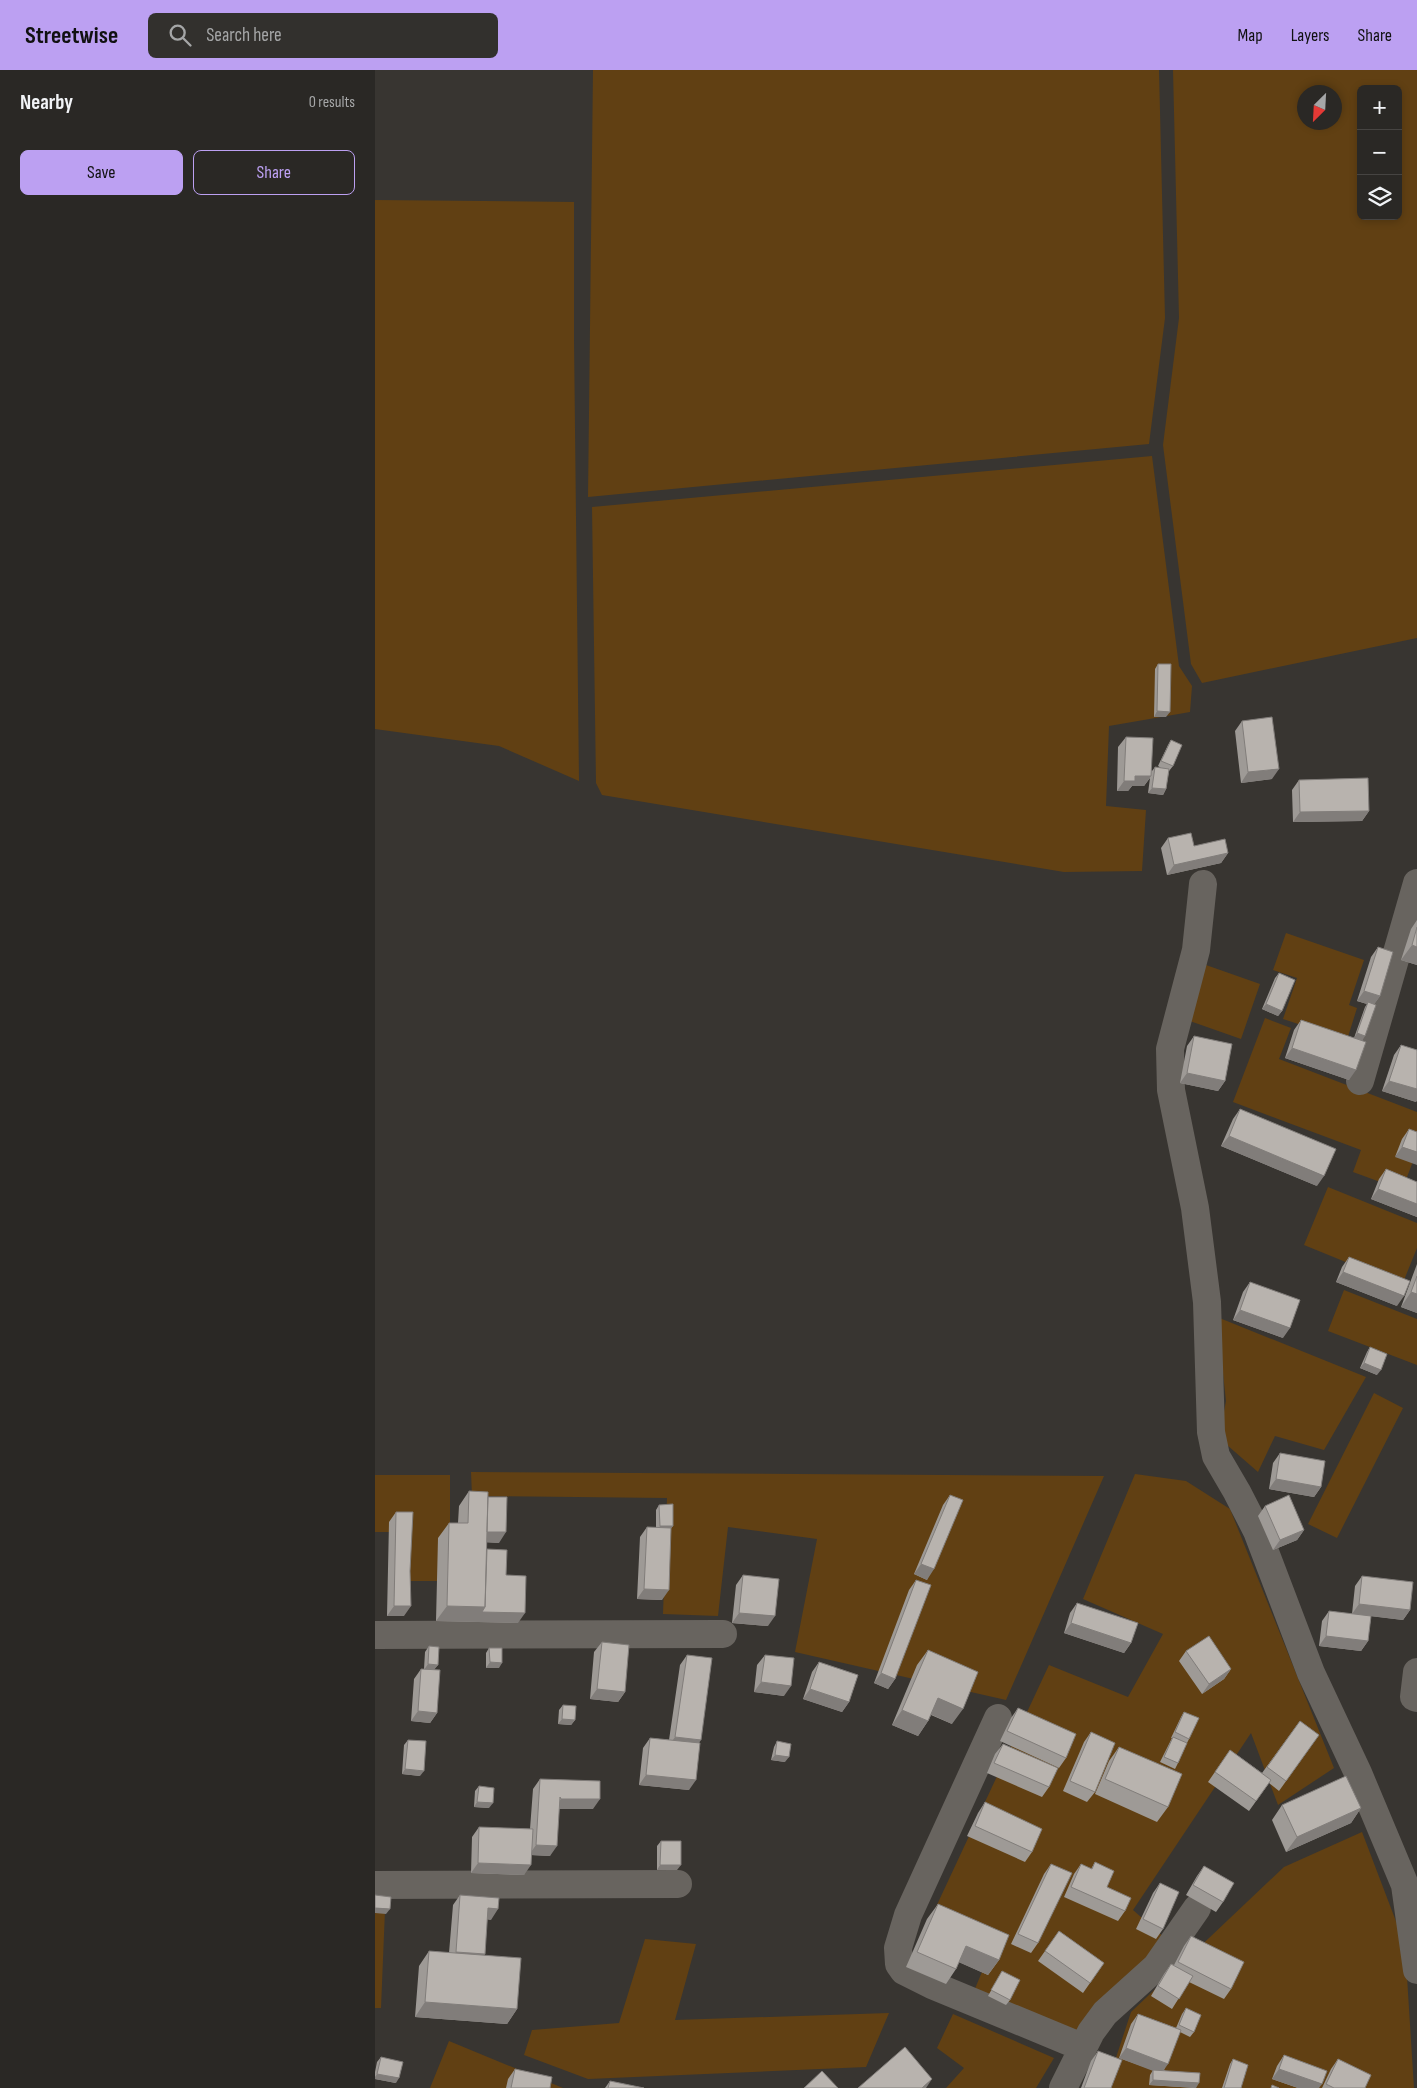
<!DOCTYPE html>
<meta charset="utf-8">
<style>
body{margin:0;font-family:"Sofia Sans Condensed",sans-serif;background:#32302d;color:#f1f3f6}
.controls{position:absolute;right:15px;top:15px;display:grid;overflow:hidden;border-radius:8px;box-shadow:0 2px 8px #0003}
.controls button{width:45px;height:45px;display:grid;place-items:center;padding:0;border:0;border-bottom:1px solid #464442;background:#2a2825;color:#f1f3f6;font:25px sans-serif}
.compass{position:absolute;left:922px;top:15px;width:45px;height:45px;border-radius:50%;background:#2a2825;box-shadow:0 2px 8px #0003;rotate:204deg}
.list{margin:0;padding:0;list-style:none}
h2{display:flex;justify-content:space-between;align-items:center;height:65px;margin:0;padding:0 20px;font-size:21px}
h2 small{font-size:16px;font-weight:400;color:#a5a6a7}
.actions{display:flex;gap:10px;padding:15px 20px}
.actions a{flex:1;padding:11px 0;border:1px solid #bca0f2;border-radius:8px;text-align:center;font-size:18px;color:#bca0f2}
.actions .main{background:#bca0f2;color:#111}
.icon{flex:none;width:28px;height:28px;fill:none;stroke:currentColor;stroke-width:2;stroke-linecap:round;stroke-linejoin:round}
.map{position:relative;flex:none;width:1042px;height:2018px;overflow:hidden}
header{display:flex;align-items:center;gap:30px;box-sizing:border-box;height:70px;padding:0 25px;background:#bca0f2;color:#111}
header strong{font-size:24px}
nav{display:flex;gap:28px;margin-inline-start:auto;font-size:18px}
.search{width:350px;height:45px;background:#32302d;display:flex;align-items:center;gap:12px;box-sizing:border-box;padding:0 18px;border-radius:8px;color:#a5a6a7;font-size:19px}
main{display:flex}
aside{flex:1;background:#2a2825}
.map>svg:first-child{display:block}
</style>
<header>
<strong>Streetwise</strong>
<div class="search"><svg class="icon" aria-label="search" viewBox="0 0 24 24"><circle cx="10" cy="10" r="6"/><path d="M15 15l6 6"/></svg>Search here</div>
<nav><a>Map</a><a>Layers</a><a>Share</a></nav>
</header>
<main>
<aside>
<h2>Nearby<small>0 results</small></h2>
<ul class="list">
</ul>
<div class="actions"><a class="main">Save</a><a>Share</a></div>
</aside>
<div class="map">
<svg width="1042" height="2018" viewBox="0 0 1042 2018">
<rect width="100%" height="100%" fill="#383531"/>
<path fill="#614013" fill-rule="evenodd" d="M218 0H784L790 248 774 374 213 427Z
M798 0H1042V568L827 613 816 594 788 375 804 248ZM986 19H1023V146H986ZM929 22H959V52H929Z
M0 130 199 132V270L204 711 124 676 0 659Z
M777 386 804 596 817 616 815 642 734 656 731 736 771 740 767 801 689 802 227 725 221 713 217 437Z
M911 863 989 890 974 935 982 938 972 970 908 949 922 908 898 900Z
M831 895 885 914 866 969 812 950Z
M890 948 916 958 904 989 1042 1042V1081L1027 1120 978 1102 986 1080 858 1032Z
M953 1117 1042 1153V1178L1027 1215 929 1175Z
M969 1220 1042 1249V1295L953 1261Z
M842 1247 991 1307 949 1380 900 1366 883 1402 844 1368 851 1331Z
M999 1323 1028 1338 962 1468 933 1454Z
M96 1402 729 1406 631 1630 420 1582 442 1469 353 1457 343 1546 288 1544 292 1428 97 1426Z
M760 1404 811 1411 855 1439 959 1698 903 1735 876 1663 758 1840 791 1869 698 1969 599 1921 622 1866 560 1839 674 1595 753 1627 788 1564 708 1529Z
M0 1405H75V1511H28V1462H0Z
M987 1762 1030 1875 1039 2018H731L756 1942 909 1797Z
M0 1839 10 1840 6 1938H0Z
M270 1869 321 1874 300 1950 514 1943 491 1997 213 2009 149 1985 157 1960 244 1953Z
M578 1944 679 1988 661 2018H571L589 1998 562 1978Z
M74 1971 188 2018H55Z"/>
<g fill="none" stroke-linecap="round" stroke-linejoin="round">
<path stroke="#68645f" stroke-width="28" d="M828 814 821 880 795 979 796 1020 820 1138 832 1232 836 1362 841 1386 862 1422 882 1461 936 1603 983 1703 1030 1815 1042 1900
M985 1011 1042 813
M0 1565 348 1564
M1042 1602 1039 1627 1042 1628
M623 1648 533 1845 523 1878 524 1894 529 1901 557 1915 707 1977
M0 1815 303 1814
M688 2018 716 1962 730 1943 781 1897 822 1838"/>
</g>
<path fill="#9e9a96" d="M783 594 791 647H779L780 599Z
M867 651 897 709 866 713 860 661Z
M751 667 777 701 780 697 786 698 783 696 793 675 796 670 798 696 794 701 791 719 788 725 773 723 775 708 769 716H757L753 721H742L743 677Z
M924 710 994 741 987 751 918 752 917 720Z
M793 768 819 776 853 783 846 793 792 805 786 778Z
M1042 850V895L1026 890 1036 859Z
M1003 877 1005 926 999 934 974 1010 910 988 919 960 926 950 979 968 990 937 992 934 982 931 996 887Z
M904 903 907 941 903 946 887 939 900 908Z
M819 966 850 1011 843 1021 805 1013 812 976Z
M1026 975 1042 980V1030L1041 1032 1007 1021 1019 985Z
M865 1039 942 1116 846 1076 858 1049Z
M1034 1059 1042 1062 1020 1087 1027 1069Z
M1011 1099 1042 1112V1147L996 1129 1004 1109Z
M974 1187 1022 1236 961 1212 967 1197Z
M1042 1194V1243L1026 1237Z
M875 1212 908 1268 858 1250 868 1222Z
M995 1277 1002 1305 985 1298 992 1282Z
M905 1383 946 1417 939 1427 894 1419 898 1393Z
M94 1421 113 1427 124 1473 112 1472V1479L131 1505 143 1553 61 1551 63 1468 74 1453H83L84 1436Z
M575 1425 552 1510 539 1504 568 1435Z
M284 1435 298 1456 296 1458 287 1530 262 1529 265 1467 272 1457 281 1458V1440Z
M890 1436 929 1460 922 1470 898 1480 883 1446Z
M21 1442 29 1546H12L14 1452Z
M368 1505 393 1556 357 1553 361 1515Z
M987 1506 1035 1540 1028 1550 996 1546 993 1571 986 1581 944 1576 947 1551 954 1541 977 1544 980 1516Z
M541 1510 520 1609 513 1619 499 1613 534 1520Z
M702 1533 756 1573 749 1583 689 1563 695 1543Z
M227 1572 250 1622 243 1632 215 1629 219 1582Z
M54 1576 63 1595 59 1599 62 1643 55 1653 36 1651 39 1609 46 1599H49L50 1582Z
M114 1578 124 1598H111V1583Z
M553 1580 577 1654 556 1645 553 1651 543 1666 517 1655 542 1595Z
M811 1581 856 1599 849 1609 827 1624 804 1591Z
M312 1585 324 1673 314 1720 264 1715 268 1678 275 1668 294 1670 305 1595Z
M390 1585 409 1626 379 1622 382 1595Z
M444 1592 474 1632 467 1642 428 1629 437 1602Z
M188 1635 200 1650 196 1655 183 1654 184 1640Z
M643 1638 691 1688 684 1698 625 1671 636 1648Z
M809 1642 814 1669 812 1673 803 1693 800 1699 785 1692 797 1668H796L806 1647Z
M925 1651 944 1665 904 1721 894 1713 874 1741 833 1712 855 1680 887 1703Z
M716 1662 720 1722 712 1732 688 1721 709 1672Z
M33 1670 45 1706 27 1704 29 1675Z
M402 1671 410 1692 396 1690 399 1677Z
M628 1674 674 1717 667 1727 612 1703 620 1684Z
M744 1677 793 1737 782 1752 720 1724 734 1691Z
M165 1709 218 1739H184L175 1786 157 1785 149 1805 96 1803 97 1767 104 1757 155 1759 158 1719Z
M104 1716 114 1738 99 1737 100 1721Z
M610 1732 657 1782 650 1792 592 1766 603 1743Z
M907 1735 986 1738 976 1753 911 1782 897 1750Z
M286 1771 302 1800H282V1776Z
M720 1792 732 1817 750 1841 743 1851 689 1827 699 1804 706 1794 716 1799Z
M676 1794 663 1873 656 1883 636 1874 669 1804Z
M829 1796 848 1832 841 1842 811 1825 822 1806Z
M785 1813 788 1859 781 1869 761 1859 778 1823Z
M85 1825 116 1850 112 1849 110 1884 109 1885 142 1939 132 1954 40 1947 44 1896 54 1881 74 1883 78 1835Z
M563 1834 624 1890 613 1905 584 1892 581 1899 571 1914 531 1897 552 1849Z
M684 1861 729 1893 708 1923 663 1891Z
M816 1866 856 1919 849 1929 814 1912 797 1939 776 1926 789 1904 796 1894 799 1895 809 1876Z
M627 1901 635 1930 631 1935 613 1926Z
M811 1938 819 1962 815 1967 805 1962 789 2000 821 2018 774 2015 775 2005 778 2000 744 1988 756 1954 763 1944 801 1958 807 1944Z
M723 1981 736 2018H706L716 1991Z
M909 1985 944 2018H923L897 2009 902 1996Z
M6 1987 21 2013 0 2009V2002L2 1992Z
M858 1989 866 2018H847L855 1994Z
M963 1989 990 2018H947L956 1999Z
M140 1999 175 2018H131L133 2009Z
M235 2011 269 2018H230Z"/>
<path fill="#817d7a" d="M782 641 795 642 791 647H779Z
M904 699 897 709 866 713 873 702Z
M760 706H776L769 716H757L753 721H742L749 711Z
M777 718 791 719 788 725 773 723Z
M994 741 987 751 918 752 925 742Z
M853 783 846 793 792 805 799 795Z
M1037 875 1042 877V895L1026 890Z
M989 921 1005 926 998 936 993 932 992 934 982 931Z
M891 934 907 941 903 946 887 939Z
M982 963 990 966 987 971 979 968Z
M917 978 981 1000 974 1010 910 988Z
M812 1003 850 1011 843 1021 805 1013Z
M1014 1011 1042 1019V1030L1041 1032 1007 1021Z
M854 1066 949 1106 942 1116 846 1076Z
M1027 1077 1042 1082V1095L1020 1087Z
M1003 1119 1042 1134V1147L996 1129Z
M968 1202 1029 1226 1022 1236 961 1212Z
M1036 1222 1042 1224V1243L1026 1237Z
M865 1240 915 1258 908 1268 858 1250Z
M989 1293 1006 1300 1002 1305 985 1298Z
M901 1409 946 1417 939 1427 894 1419Z
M285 1456H298L294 1461H281Z
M929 1460 922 1470 898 1480 905 1470Z
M108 1462H131L124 1473 101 1472Z
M546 1494 559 1499 552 1510 539 1504Z
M269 1519 294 1520 287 1530 262 1529Z
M984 1534 1035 1540 1028 1550 977 1544Z
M19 1536H36L29 1546H12Z
M72 1536 110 1537 150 1543 143 1553 61 1551Z
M364 1543 400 1546 393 1556 357 1553Z
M696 1553 756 1573 749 1583 689 1563Z
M951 1566 993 1571 986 1581 944 1576Z
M115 1592 127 1593 124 1598H111Z
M53 1594 63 1595 59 1600H49Z
M856 1599 849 1609 827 1624 834 1614Z
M506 1603 520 1609 513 1619 499 1613Z
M386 1612 416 1616 409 1626 379 1622Z
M222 1619 250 1622 243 1632 215 1629Z
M435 1619 474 1632 467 1642 428 1629Z
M563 1628 588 1639 577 1654 553 1643Z
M527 1640 553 1651 543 1666 517 1655Z
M43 1641 62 1643 55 1653 36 1651Z
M187 1649 200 1650 196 1655 183 1654Z
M300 1667 326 1670 319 1680 293 1677Z
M400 1685 414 1687 410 1692 396 1690Z
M30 1699 49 1701 45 1706 27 1704Z
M271 1705 321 1710 314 1720 264 1715Z
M186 1729H225L218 1739H179Z
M102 1732 118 1733 114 1738 99 1737Z
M986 1738 976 1753 911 1782 922 1767Z
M161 1775 182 1776 175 1786 154 1785Z
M103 1793 156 1795 149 1805 96 1803Z
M285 1795H306L302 1800H282Z
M0 1838 15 1839 11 1844 0 1843Z
M113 1838 123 1839 116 1850 106 1848Z
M591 1876 624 1890 613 1905 581 1891Z
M81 1882 110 1884 103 1894 74 1892Z
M50 1932 142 1939 132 1954 40 1947Z
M751 1978 793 1994 786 2004 744 1988Z
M904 1999 947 2014 944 2018H923L897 2009Z
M2 2004 24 2008 21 2013 0 2009V2007Z
M557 2009 551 2018H547Z
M778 2010 824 2013 821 2018 774 2015Z"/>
<path fill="#b8b3ae" stroke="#817d7a" d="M783 594H796L795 642 782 641Z
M897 647 904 699 873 702 867 651Z
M751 667 778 668 776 706H760V711H749Z
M796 670 807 675 798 696 786 691Z
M780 697 794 699 791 719 777 718Z
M993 708 994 741 925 742 924 710Z
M816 763 819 776 850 769 853 783 799 795 793 768Z
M1042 857V877L1037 875Z
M1003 877 1018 882 1005 926 989 921Z
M904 903 920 910 907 941 891 934Z
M993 932 1001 935 990 966 982 963Z
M926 950 991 972 981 1000 917 978Z
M819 966 857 974 850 1011 812 1003Z
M1026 975 1042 980V1019L1014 1011Z
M865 1039 961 1079 949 1106 854 1066Z
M1034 1059 1042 1062V1082L1027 1077Z
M1011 1099 1042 1112V1134L1003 1119Z
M974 1187 1035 1211 1029 1226 968 1202Z
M1042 1206V1224L1036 1222Z
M875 1212 925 1230 915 1258 865 1240Z
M995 1277 1012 1284 1006 1300 989 1293Z
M905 1383 950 1391 946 1417 901 1409Z
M94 1421 113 1422 110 1537 72 1536 74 1453H93Z
M575 1425 588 1430 559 1499 546 1494Z
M914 1425 929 1460 905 1470 890 1436Z
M113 1427H132L131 1462H112Z
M298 1434V1456H285L284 1435Z
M21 1442H38L35 1501 36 1536H19Z
M272 1457 296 1458 294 1520 269 1519Z
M112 1479 132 1480 131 1505 151 1506 150 1543 107 1542 110 1537Z
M368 1505 404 1509 400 1546 364 1543Z
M987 1506 1038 1512 1035 1540 984 1534Z
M541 1510 556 1515 520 1609 506 1603Z
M702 1533 763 1553 756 1573 696 1553Z
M954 1541 996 1546 993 1571 951 1566Z
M834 1566 856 1599 834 1614 811 1581Z
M227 1572 254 1575 250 1622 222 1619Z
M54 1576 64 1577 63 1595 53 1594Z
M114 1578H127V1593L115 1592Z
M553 1580 603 1602 588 1639 563 1628 553 1651 527 1640Z
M312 1585 337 1588 326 1670 300 1667Z
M390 1585 419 1588 416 1616 386 1612Z
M444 1592 483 1605 474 1632 435 1619Z
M46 1599 65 1600 62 1643 43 1641Z
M188 1635 201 1636 200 1650 187 1649Z
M643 1638 701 1664 691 1688 632 1661Z
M809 1642 824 1648 814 1669 800 1662Z
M925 1651 944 1665 911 1711 892 1697Z
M716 1662 740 1673 720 1722 695 1711Z
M798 1667 812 1673 803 1693 789 1687Z
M275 1668 325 1673 321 1710 271 1705Z
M33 1670 51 1671 49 1701 30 1699Z
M402 1671 416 1674 414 1687 400 1685Z
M628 1674 683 1698 674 1717 619 1693Z
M744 1677 807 1704 793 1737 730 1709Z
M855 1680 896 1710 881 1731 840 1702Z
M971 1706 986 1738 922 1767 907 1735Z
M165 1709 225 1711V1729H186L185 1727 182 1776 161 1775Z
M104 1716 119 1718 118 1733 102 1732Z
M610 1732 667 1759 657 1782 600 1756Z
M104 1757 158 1759 156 1795 103 1793Z
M286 1771H306V1795H285Z
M720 1792 739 1801 732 1817 756 1828 750 1841 696 1817 706 1794 717 1799Z
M676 1794 697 1803 663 1873 643 1864Z
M829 1796 859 1813 848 1832 818 1815Z
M785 1813 804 1822 788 1859 768 1849Z
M0 1825 16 1827 15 1839 0 1838Z
M85 1825 124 1828 123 1839 113 1838 110 1884 81 1882Z
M563 1834 634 1865 624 1890 591 1876 581 1899 542 1882Z
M684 1861 729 1893 715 1913 670 1881Z
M816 1866 869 1892 856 1919 803 1892Z
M54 1881 146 1888 142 1939 50 1932Z
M796 1894 818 1906 804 1929 783 1916Z
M627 1901 645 1910 635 1930 616 1920Z
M811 1938 826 1945 819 1962 804 1955Z
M763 1944 806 1960 793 1994 751 1978Z
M530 1977 557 2009 547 2018H483Z
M723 1981 747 1990 736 2018H709Z
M909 1985 952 2001 947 2014 904 1999Z
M6 1987 28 1992 24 2008 2 2004Z
M858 1989 873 1995 866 2018H849Z
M963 1989 996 2005 990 2018H959L951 2014Z
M140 1999 177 2007 175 2018H136Z
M778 2000 825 2003 824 2013 778 2010Z
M447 2001 463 2018H429Z
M235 2011 269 2018H233Z
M897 2015 904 2018H896Z"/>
</svg>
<div class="controls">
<button>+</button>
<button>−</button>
<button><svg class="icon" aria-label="layers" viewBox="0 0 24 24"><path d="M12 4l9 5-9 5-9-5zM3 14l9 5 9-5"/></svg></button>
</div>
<svg class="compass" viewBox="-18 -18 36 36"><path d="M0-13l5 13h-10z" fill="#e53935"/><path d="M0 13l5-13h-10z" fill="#a5a6a7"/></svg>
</div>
</main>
